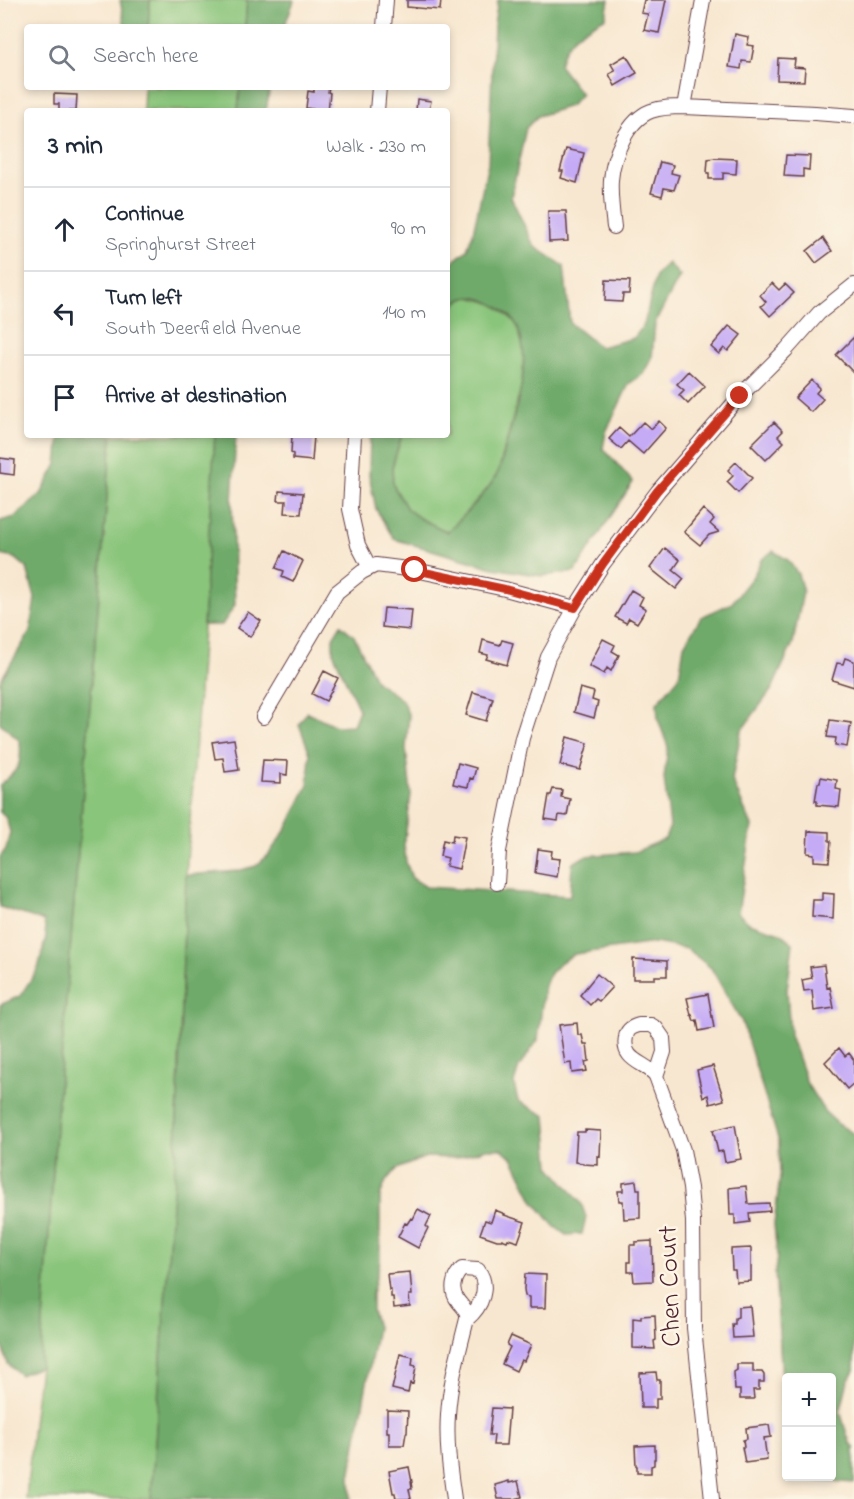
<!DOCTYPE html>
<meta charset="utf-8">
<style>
body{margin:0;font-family:"Indie Flower",sans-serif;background:#f2f2f3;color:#1f2937}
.controls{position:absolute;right:18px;bottom:18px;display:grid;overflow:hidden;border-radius:6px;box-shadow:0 3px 9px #0003}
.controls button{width:54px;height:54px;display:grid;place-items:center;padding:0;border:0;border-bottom:2px solid #e0e1e3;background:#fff;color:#1f2937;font:30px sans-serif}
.stop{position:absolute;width:18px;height:18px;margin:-14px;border:4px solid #c8321e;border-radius:50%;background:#fff}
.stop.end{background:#c8321e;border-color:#fff;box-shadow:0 2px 6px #0008}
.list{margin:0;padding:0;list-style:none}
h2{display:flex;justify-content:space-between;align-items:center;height:78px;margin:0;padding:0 24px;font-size:26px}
h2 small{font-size:20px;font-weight:400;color:#747a83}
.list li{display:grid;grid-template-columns:39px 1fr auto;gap:18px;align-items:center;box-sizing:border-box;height:84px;padding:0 24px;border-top:2px solid #e0e1e3}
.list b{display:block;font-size:22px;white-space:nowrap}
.list p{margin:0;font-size:20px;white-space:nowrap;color:#747a83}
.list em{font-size:20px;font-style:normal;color:#747a83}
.icon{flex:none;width:33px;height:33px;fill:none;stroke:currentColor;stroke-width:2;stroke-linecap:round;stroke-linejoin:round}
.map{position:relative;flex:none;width:854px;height:1499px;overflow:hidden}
.search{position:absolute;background:#fff;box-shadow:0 3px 9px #0003;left:24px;top:24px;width:426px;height:66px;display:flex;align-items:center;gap:15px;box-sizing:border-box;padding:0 21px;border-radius:6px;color:#747a83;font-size:22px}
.panel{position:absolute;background:#fff;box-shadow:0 3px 9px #0003;left:24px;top:108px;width:426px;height:330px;border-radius:6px}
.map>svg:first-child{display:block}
</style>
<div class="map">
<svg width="854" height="1499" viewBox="0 0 854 1499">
<rect width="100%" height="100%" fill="#fcf5e5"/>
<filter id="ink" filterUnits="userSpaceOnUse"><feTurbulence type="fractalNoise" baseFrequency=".0167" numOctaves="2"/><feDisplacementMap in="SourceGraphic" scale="12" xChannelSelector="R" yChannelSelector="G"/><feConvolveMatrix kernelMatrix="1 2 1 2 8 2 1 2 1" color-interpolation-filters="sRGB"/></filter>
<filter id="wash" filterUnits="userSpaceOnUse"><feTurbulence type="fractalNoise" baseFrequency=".008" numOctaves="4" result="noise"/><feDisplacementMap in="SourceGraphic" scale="24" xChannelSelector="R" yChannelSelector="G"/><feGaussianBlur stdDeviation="1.35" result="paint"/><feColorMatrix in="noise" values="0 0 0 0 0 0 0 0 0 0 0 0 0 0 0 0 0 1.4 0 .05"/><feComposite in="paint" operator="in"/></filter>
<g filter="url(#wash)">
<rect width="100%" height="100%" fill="#f8e7d0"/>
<path fill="#8ac57b" stroke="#6a7253" stroke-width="1.5" d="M150 0H247L245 27H148Z
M144 87H240L238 111H143Z
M470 297 494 304 513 320 518 327 524 351 522 384 498 473 488 488 448 532 421 519 407 509 393 485 392 468 402 435H447V317C451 307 459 299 470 297Z
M112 435H215L196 740 186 875 176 1150 151 1499H26L33 1424 40 1367 57 1111Z"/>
<path fill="#6faa6b" stroke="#5c644b" stroke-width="1.5" d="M120 0H150L148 27H125Z
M247 0H293L294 1 284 27H245Z
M498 0H609L606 17C580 32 568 35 559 65L581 94 570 106 538 116 526 128 511 197 534 246 564 266 570 323 600 347 634 338 644 325 656 275 668 263 680 276 655 323 652 358 643 374 629 384 606 432 603 448 633 482 575 572 542 576 493 568 394 539 376 509 369 475 370 435H402L392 467 393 485 407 509 421 519 448 532C464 514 484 497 496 476 502 466 504 452 507 441 517 405 532 365 518 328 512 312 482 294 465 298 457 300 450 310 447 317V263L452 262 467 250 473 233 488 164 494 25Z
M240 87H270L266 111H238Z
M60 435H112L57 1111 40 1367 20 1375 8 1364 4 1350 0 1342V1005L20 996 38 969 46 937 44 921 0 907V857L6 849 10 832 6 818 0 812V785C19 769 22 766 20 741L0 723V681L30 632 35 598 27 568 15 558 0 555V521L15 517 41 494 57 464Z
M215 435H236L232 502 235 605 222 625H203Z
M773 551 788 560 798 574 803 592 793 643 772 689 741 731 732 780 752 826 738 913 749 923 780 933 793 943 787 990 790 1035 807 1084 824 1111 838 1124 854 1134V1370L848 1381 840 1412 850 1443 854 1447V1483L797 1479 796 1477 832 1476V1378H786V1440L775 1272 777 1256 774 1224 780 1177 779 1142 742 1022 711 968 687 949 655 943 575 954 561 962 550 973 544 988 538 1040 519 1067 514 1083 518 1101 546 1116 550 1166 581 1203 586 1217 582 1234 566 1235 554 1226 533 1200 513 1159 502 1149H486L456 1158 426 1157 397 1169 386 1181 380 1196V1262L372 1294V1310L377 1327 350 1477 351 1499H151L176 1150 186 875 237 871 256 866 269 854 287 828 308 785 310 754 299 724 307 712 336 726 353 725 359 710 333 652V638L341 625 354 636 376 681 402 700 409 716 406 748 411 795 404 845 406 862 412 878 426 887 570 896 572 864 585 856 635 852 665 839 670 826 664 778 668 747 658 719 657 703 679 677 684 645 701 617 732 603 754 575 761 560Z"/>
<g id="blocks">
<path fill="#c5abf6" d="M407 0H441L440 10 407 7Z
M644 0H666L659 33 644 30 648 14 641 13Z
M735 34 749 37 747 45 754 46 751 62 742 61 741 69 729 67Z
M626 55 637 73 615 86 609 74 615 71 611 64Z
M778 58 795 59 794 67 805 68 804 81 777 80Z
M314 87H329L328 92 330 93 328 111H312L313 109 306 108 308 91 314 92Z
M54 94 77 95 76 111H59V104H54Z
M417 99 431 101 429 111H416Z
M566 149 584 153 577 183 561 178 563 171H560Z
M786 155 810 156 809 170 803 169V177L784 176Z
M715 158 737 159 736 174 723 173V179H709V173H707L708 159Z
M660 162 673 165 671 173 679 175 674 190 664 188 662 196 651 193Z
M548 211H566L568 241 549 242Z
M823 238 832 251 816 263 807 251Z
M606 280 630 281 629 294H623L622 302 605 301Z
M772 283 779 290 785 284 794 293 770 316 761 306 766 302 760 295Z
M729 326 741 335 728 351 724 348 719 354 711 347Z
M854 337V373L836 355Z
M689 371 705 386 688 404 679 395 684 390 677 384Z
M812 380 820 388 816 393 823 399 811 412 795 398Z
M659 421 666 428 643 454 628 441 621 449 609 439 619 428 629 437 643 422 651 429Z
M774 422 783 431 778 436 784 442 766 460 751 445Z
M292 435 314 436 312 461 293 459V454L291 453Z
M0 458 15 460 14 475 0 473Z
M736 462 752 478 738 493 727 482 733 476 728 470Z
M279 491 303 493 301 514 285 513 286 501H278Z
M703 509 714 519 710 524 719 532 709 535 700 545 684 532Z
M665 548 680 560 673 570 684 579 676 589 650 568Z
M284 551 303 561 293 582 282 577 284 571 276 568Z
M631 590 643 597 639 605 646 609 637 623 629 618 626 623 615 617Z
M384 608 412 610 410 630 382 627Z
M248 612 261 621 250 637 237 628Z
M603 639 615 645 612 651 619 655 611 671 607 668 604 674 589 666Z
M483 640 500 645 502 640 513 643 507 665 486 659 488 655 480 653Z
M845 658 854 661V687L832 680 837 663 843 664Z
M324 671 338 678 326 701 312 694Z
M580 688 594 692 592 700 598 702 594 718 574 712Z
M473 692 493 698 486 721 466 715Z
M830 720 851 723 847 747 835 745 836 738 827 737Z
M567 737 588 743 580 770 560 765Z
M234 739 239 770 225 772 223 758 215 759 212 742Z
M263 760 288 761 287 775 281 774V783L261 782Z
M458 763 476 768 473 779 470 778 468 787 453 784Z
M821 777 837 780 836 789 841 790 839 807 817 805V801H815L818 783H820Z
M553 789 562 790 561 797 570 799 567 816 559 815 558 821 545 819 549 795H551Z
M808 831 829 832V841H831L829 862 814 861V854L807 853Z
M453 835 465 837 459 869 446 866 448 858 440 856 443 840 452 842Z
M538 849 552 851 551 858 560 859 557 877 535 873Z
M822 893 834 894 833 919 812 917 813 900H822Z
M633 959 667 961V976H655V979H633Z
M824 965 827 988 830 987 834 1008 814 1011 812 990 804 991 802 980 812 978 810 967Z
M597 974 612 987 599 1001 596 999 590 1005 580 995Z
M708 994 714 1028 699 1031 697 1020 694 1021 692 1015H691L687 998Z
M577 1023 578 1035H582L584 1044H587L589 1061 585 1062 587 1071 572 1073 571 1063 565 1064 559 1025Z
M839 1048 845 1056 849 1053 854 1060V1083L847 1089 825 1062Z
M713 1066 724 1100 710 1104 708 1095 703 1097 697 1070Z
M735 1125 741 1159 725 1162 723 1151 718 1152 713 1130Z
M585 1130 601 1131 600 1157 598 1156V1165L583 1164V1163L575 1162 577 1132H585Z
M636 1181 637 1189H640V1218L624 1219 623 1201H619L618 1191H623V1183Z
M746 1186 748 1204 769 1203 770 1211 749 1213 750 1222 735 1224V1215H730L729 1188Z
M418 1209 431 1216 426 1226 428 1228 418 1248 398 1237 405 1223 407 1224 411 1218 413 1219Z
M495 1210 505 1214 504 1215 525 1222 518 1242 508 1239 507 1241 502 1239V1240H497L480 1234 485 1220 491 1222Z
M652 1241 653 1281 634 1282 633 1272H628V1262H630V1245H635V1242Z
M751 1248V1281L736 1282 735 1270H732L731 1249Z
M410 1272 412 1295H409L410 1306 394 1308 393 1297H391V1289L389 1290 387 1274Z
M525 1274 546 1275 545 1308H529V1297L525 1296 524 1289Z
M750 1306 753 1337 733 1338 732 1324H735V1318L738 1317V1307Z
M655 1315 656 1340 654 1341 655 1349 633 1348V1318L641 1319V1316Z
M511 1336 531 1345 524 1361 521 1360 516 1371 502 1364 510 1347 507 1345Z
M400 1354 413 1357 412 1365 416 1366 413 1384 410 1383 408 1393 392 1389Z
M737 1364H753V1372H762L764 1375V1382H759V1390H753L754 1399H740V1390H735L734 1372 737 1370Z
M656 1372 657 1380H660V1399H656V1408H641L640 1373Z
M492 1408 509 1409 506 1445H493L494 1435H489Z
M387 1410 408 1411 407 1433H406L404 1445H389V1432H387Z
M769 1425 771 1437 764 1438 767 1460 745 1463 742 1447H744L743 1440 747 1439 746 1428Z
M655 1445V1459H654V1465L651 1466V1473H637V1466H636L635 1446Z
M409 1467 412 1482H411L412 1489H409L411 1499H396L395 1493H393L389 1471Z
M509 1481V1483L518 1481 522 1497 515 1499H498L495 1485Z"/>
</g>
</g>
<g filter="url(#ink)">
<use href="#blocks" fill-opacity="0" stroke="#643d44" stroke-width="1.5"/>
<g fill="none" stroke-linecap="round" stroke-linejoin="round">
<defs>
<path id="street" d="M384 27 386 0
M684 107 703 0
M377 111 379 87
M614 227C612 211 610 196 611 180 613 156 627 120 651 111 662 107 673 107 684 107L815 113 854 116
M354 435 350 509 358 545 370 568
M263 717 337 592 362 572 376 565 415 570 505 589 575 608
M497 883 499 851 522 738 548 657 575 608 603 564 658 491 740 396 786 350 819 313 854 285
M639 1025H651L656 1028 663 1038 664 1052 656 1076C647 1062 621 1062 626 1037 627 1030 631 1027 639 1025Z
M656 1076 683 1150 690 1188 693 1221 694 1328 712 1499
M462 1269 478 1270C490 1286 482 1307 467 1319 468 1310 463 1308 458 1301 450 1291 453 1277 462 1269Z
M454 1499C450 1472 446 1443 448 1415 450 1382 459 1351 467 1319"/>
</defs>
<use href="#street" stroke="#643d44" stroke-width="16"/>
<use href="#street" stroke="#fff" stroke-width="14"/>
</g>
</g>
<g fill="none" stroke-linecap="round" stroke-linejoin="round" filter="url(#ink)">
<path stroke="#c8321e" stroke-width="8" d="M415 570 505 589 575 608 603 564 657 491 740 396"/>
</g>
<g text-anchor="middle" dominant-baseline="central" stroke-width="5" stroke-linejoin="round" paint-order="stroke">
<g font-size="27" fill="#4a1f2b" stroke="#fcf5e5">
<text transform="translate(671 1286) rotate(-92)">Chen Court</text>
</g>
</g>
</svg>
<div class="controls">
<button>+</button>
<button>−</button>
</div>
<div class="stop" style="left:415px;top:570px"></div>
<div class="stop end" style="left:740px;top:396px"></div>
<div class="search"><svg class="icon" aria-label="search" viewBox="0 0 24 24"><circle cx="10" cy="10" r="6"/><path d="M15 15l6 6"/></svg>Search here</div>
<section class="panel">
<h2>3 min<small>Walk · 230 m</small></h2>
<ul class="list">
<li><svg class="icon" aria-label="ahead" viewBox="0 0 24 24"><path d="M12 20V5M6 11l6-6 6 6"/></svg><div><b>Continue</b><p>Springhurst Street</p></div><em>90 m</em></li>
<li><svg class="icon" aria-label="left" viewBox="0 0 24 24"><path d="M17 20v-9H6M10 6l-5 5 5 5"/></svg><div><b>Turn left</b><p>South Deerfield Avenue</p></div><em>140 m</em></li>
<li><svg class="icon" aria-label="arrive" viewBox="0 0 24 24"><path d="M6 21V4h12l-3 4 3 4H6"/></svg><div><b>Arrive at destination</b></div></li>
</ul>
</section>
</div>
